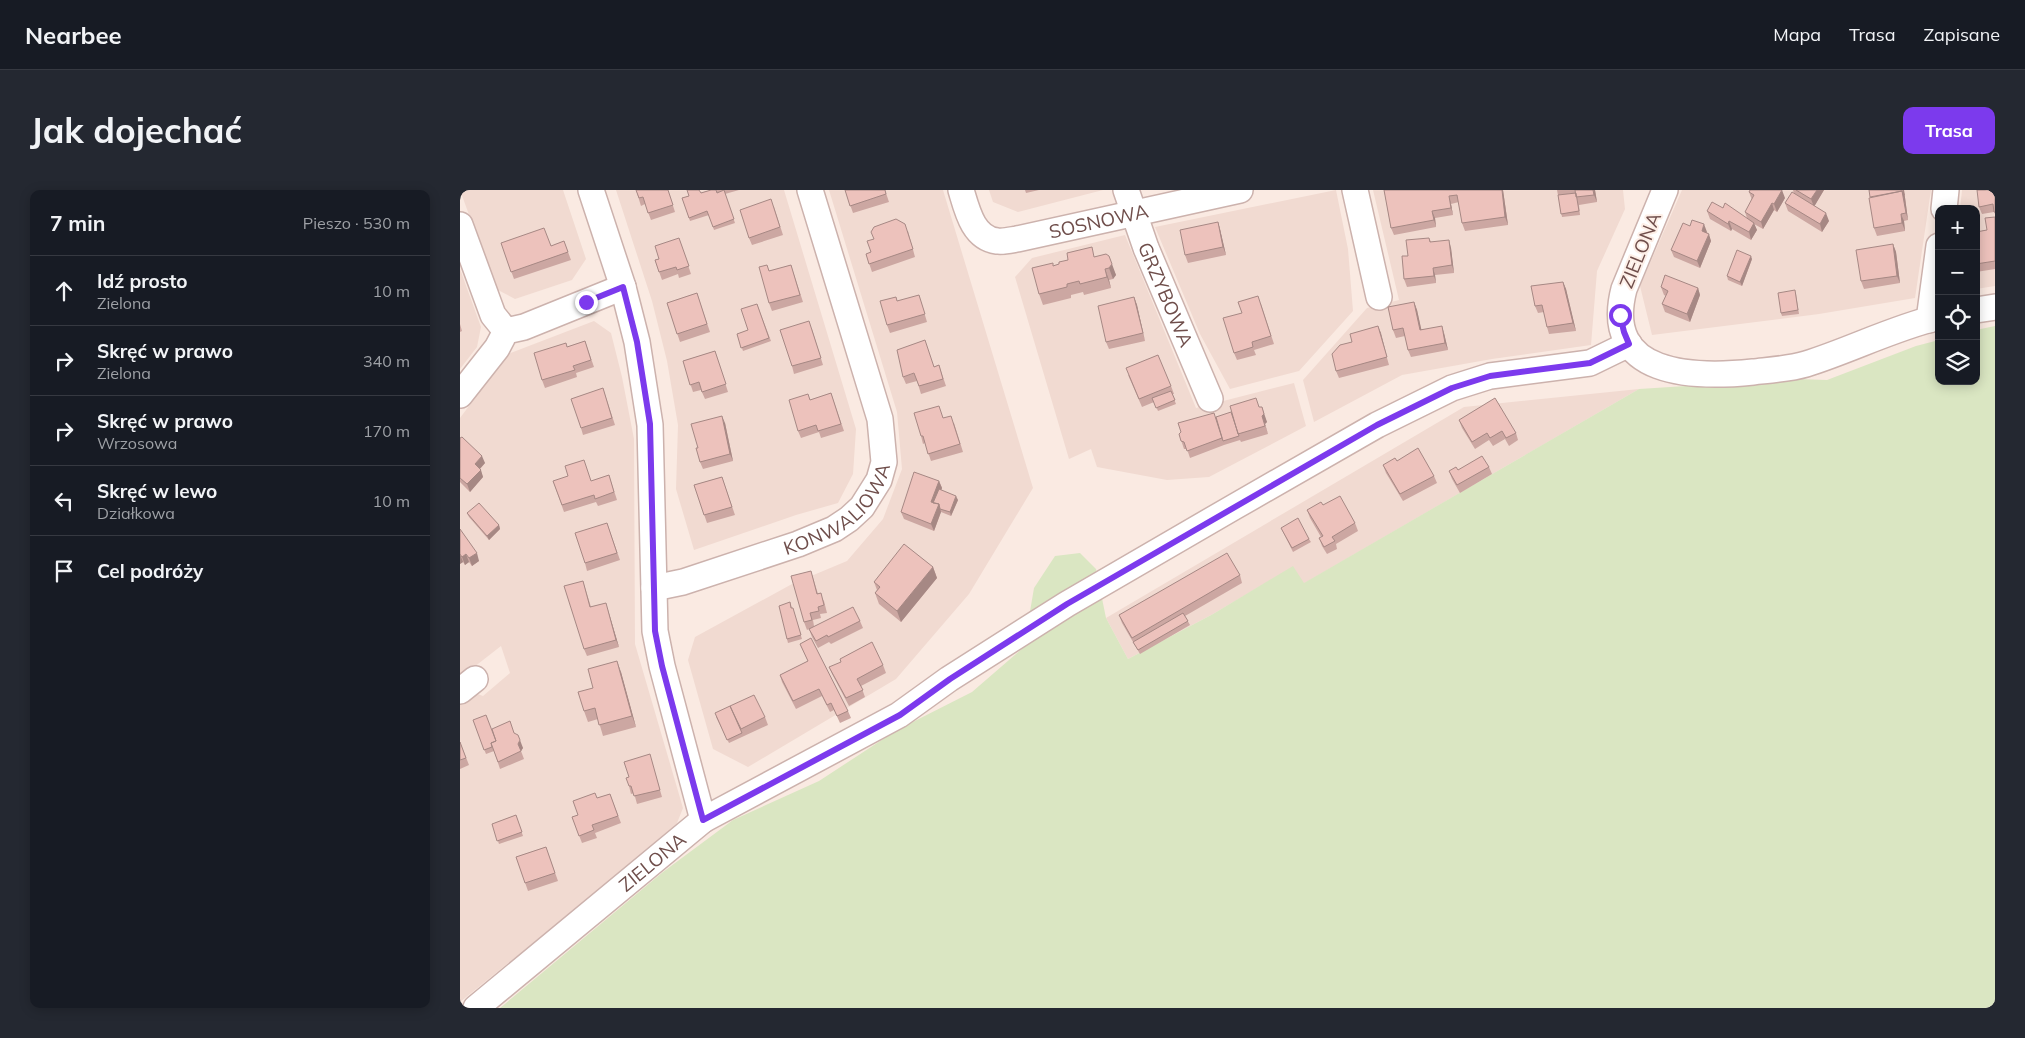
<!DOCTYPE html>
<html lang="pl">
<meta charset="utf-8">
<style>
body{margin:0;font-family:Mulish,sans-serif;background:#242831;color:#f1f3f6}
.controls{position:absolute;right:15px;top:15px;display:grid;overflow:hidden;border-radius:10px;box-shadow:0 2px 12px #0003}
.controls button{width:45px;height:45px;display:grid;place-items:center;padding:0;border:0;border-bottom:1px solid #363941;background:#171b24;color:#f1f3f6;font:25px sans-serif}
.stop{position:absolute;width:15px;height:15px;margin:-11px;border:4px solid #7c3aed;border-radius:50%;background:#fff}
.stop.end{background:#7c3aed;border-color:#fff;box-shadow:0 1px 5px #0008}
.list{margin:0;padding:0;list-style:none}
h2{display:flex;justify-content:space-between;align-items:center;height:65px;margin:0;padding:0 20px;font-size:21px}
h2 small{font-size:16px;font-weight:400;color:#9ea1a6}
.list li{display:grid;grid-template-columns:32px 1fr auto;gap:15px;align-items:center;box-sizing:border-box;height:70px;padding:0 20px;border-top:1px solid #363941}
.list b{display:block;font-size:19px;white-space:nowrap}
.list p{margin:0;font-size:16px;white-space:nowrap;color:#9ea1a6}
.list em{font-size:16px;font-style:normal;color:#9ea1a6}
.icon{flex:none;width:28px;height:28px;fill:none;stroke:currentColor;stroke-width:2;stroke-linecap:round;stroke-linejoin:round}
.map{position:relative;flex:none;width:1535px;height:818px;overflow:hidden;border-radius:10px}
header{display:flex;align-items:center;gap:30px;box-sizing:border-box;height:70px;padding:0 25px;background:#171b24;border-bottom:1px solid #363941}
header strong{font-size:24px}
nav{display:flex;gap:28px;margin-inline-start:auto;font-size:18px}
.intro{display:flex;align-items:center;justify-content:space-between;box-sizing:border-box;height:120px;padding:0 30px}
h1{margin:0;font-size:35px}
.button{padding:12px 22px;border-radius:10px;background:#7c3aed;color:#fff;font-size:18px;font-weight:700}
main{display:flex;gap:30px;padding:0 30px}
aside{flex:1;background:#171b24;border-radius:10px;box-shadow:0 2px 12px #0003}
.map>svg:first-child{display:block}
</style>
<header>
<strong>Nearbee</strong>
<nav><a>Mapa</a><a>Trasa</a><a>Zapisane</a></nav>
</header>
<div class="intro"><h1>Jak dojechać</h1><a class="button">Trasa</a></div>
<main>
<aside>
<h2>7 min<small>Pieszo · 530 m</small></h2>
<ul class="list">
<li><svg class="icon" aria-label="ahead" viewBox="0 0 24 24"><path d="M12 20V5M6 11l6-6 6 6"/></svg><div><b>Idź prosto</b><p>Zielona</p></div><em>10 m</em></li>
<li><svg class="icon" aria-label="right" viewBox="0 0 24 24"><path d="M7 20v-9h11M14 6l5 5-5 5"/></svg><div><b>Skręć w prawo</b><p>Zielona</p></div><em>340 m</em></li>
<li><svg class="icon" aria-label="right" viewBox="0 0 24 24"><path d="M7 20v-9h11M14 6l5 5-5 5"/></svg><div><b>Skręć w prawo</b><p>Wrzosowa</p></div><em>170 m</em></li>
<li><svg class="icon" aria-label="left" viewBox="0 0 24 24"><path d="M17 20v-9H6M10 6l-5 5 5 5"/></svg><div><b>Skręć w lewo</b><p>Działkowa</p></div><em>10 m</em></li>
<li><svg class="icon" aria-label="arrive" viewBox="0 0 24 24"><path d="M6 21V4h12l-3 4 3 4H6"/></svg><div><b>Cel podróży</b></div></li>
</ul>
</aside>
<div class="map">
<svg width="1535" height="818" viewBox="0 0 1535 818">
<rect width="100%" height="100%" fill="#faeae2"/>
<path fill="#f1dad1" d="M0 0H103L126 69 112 90 55 109 36 99Z
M156 0H324L396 239 393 284 378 313 336 325 234 360 216 299 218 235 207 171 192 111Z
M369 0H483L573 298 509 404 436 489 288 577 253 559 228 470 235 447 332 394 387 371 423 329 442 279 437 222Z
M529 0H643L558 22 533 12Z
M876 0 888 59 893 121 839 181 770 199 740 144 695 37Z
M913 0H1163L1165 19 1137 81 1131 155 1032 169 942 185 854 232 843 190 907 118 939 110Z
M1222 0H1471L1455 108 1359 124 1192 145 1180 96Z
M1502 0H1535V96L1516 99V19H1500Z
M665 45 736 218 834 193 846 236 749 287 707 290 637 277 631 259 609 269 555 87 572 68Z
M0 79 21 137 17 157 0 179Z
M134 131 151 143 162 187 174 249 175 454 223 618 215 638 0 812V511L12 502 23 506 50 483 41 456 0 488V228L48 164Z
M1179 199 843 394 833 377 753 424 668 469 646 428 1004 217Z"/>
<path fill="#dae6c2" d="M1535 136V818H40L203 682 273 630 359 591 437 540 512 502 564 457 574 398 595 366 620 363 636 379 646 428 668 469 753 424 833 376 844 393 1179 199 1337 189 1367 190 1456 156 1479 150V191H1516V140Z"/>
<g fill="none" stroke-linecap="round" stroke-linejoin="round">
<defs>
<g id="minor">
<path d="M131 0 163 97 177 152 190 235 195 441 202 476 243 630"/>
<path id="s1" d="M501 0C507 20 513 48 537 51 543 52 551 50 557 49L780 0"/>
<path id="s2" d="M666 0 686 58 750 209"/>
<path d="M895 0 919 107"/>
<path d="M1205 0 1164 99C1141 187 1235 188 1293 182 1311 180 1329 179 1346 174 1391 160 1433 138 1479 127"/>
<path d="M1484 19 1486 0"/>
<path d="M0 35 33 125 46 141"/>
<path d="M1516 120 1535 117"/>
<path d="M1469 130 1479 56"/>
<path d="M0 205 37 158 46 141 64 137 163 97"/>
<path id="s3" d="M194 398 223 392 338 354 374 339 389 329 402 317 419 290 424 272 420 229 350 0"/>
<path d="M0 501 15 489"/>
<path id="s4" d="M16 818 243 630 439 525 489 489 607 414 774 317 917 235 992 198 1030 186 1130 173 1169 154"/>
</g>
</defs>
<use href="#minor" stroke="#ccb2ad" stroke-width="28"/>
<use href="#minor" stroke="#fff" stroke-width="25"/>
</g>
<path fill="#cca7a2" d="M176 0H208L215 22 191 30 185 14 181 16Z
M251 0H279L265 4 275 33 254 40 249 25 230 31 222 8Z
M385 0H425L429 12 393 23Z
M565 0H579L566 3Z
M924 0H1043L1048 35 1005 41 1002 33 999 12 991 14 993 25 975 28 976 37 934 45 931 38Z
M1097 0H1135L1137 12 1119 15 1120 25 1102 27Z
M1333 0H1364L1354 16 1369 31 1362 42 1328 21 1325 13 1334 4Z
M1444 0 1448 30 1444 31 1445 41 1417 46 1414 38Z
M1535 0V24L1534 22 1522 24 1519 17Z
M1289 2 1325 8 1317 22 1314 20 1303 39 1294 34 1297 40 1291 50 1272 39 1271 41 1250 29 1247 21 1263 18 1287 28 1285 22 1292 10Z
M314 17 323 45 292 55 289 48Z
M1535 27V79L1516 82V42L1527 40Z
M758 32 760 39 766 65 728 73 725 65Z
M448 41 455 67 412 82 406 64 411 62Z
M1247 42 1251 51 1240 78 1214 67 1211 60Z
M219 48 231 84 219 88 218 84 202 90 195 70 199 69Z
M969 48 971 52 991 58 994 83 975 85 976 93 947 97 944 89 948 66Z
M104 51 111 70 54 89 41 53 91 56Z
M1433 54 1436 62 1440 93 1404 99 1401 91Z
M646 64 656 85 653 89 649 90 651 98 624 105 623 102 611 105V108L583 115 579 104 636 67Z
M1292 69 1282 96 1268 90 1267 86Z
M331 75 343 112 312 121 309 113 310 81Z
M1103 92 1106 99 1116 141 1089 144 1087 137 1084 122 1078 123 1075 116Z
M1201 97 1238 98 1240 105 1230 132 1205 122 1202 114 1206 106 1204 105Z
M237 103 250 142 220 152 207 113Z
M1336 104 1339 124 1322 126 1321 123Z
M459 105 467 132 430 143 427 135Z
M674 107 677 115 685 151 649 159 646 152Z
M954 112 957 120 961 139 984 143 988 160 951 167 948 160 945 146 936 148 933 140Z
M297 114 311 151 283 161 277 144 288 140Z
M801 114 814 154 794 160 796 165 777 170 774 163 782 123Z
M0 134 2 141 0 142Z
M918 136 929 175 879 188 876 181 892 152Z
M352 139 363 175 334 184 332 176Z
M125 151 134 177 116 183 117 187 85 198 82 190 107 157Z
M255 161 268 202 245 209 241 200 233 202 223 171Z
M479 175 486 196 461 204 457 191 446 194 443 187Z
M668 185 711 196 714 204H712L716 214 698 221 694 212 682 217Z
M143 198 155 235 123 245 121 238Z
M371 203 384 241 361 248 359 242 341 248 338 241 350 210Z
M799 217 807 232 805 234 808 244 781 252 780 250 764 255 730 268 727 259H724L719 244 756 227Z
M484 228 494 233 503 262 471 271 465 253 463 254 461 246Z
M999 230 1056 243 1058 250 1049 256 1045 249 1033 256 1029 250 1015 259 1002 238Z
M265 233 273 271 243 279 240 272 238 258Z
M0 248 25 273 20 279 23 287 10 302 0 292Z
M937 271 974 286 977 293 943 311 926 283 923 275Z
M1029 277 1032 284 1000 303 992 289 989 281Z
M149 285 157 310 138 316 136 312 104 322 93 291H132Z
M262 287 275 325 247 333 234 295Z
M479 291 482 298 481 300 498 310 491 326 481 322 474 341 444 329 441 322Z
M863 315 895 333 898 341 876 354 877 359 867 364 862 356 859 348 861 347 850 328 847 320Z
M7 323 39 335 40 339 29 350 9 327Z
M147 333 160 370 127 381 125 373Z
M821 338 849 349 851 352 833 362Z
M0 339 19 371 12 376 9 372 5 375 3 372 0 374Z
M473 377 477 388 441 432 419 414 415 403 417 400 414 392Z
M351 381 358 404 364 411 367 423 360 424 361 428 353 430 354 436 400 431 403 438 371 454 369 452 358 458 352 447 349 439 347 440 344 432Z
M780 385 782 393 725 426 730 435 680 464 662 433 659 425Z
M123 391 131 417 148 420 159 457 127 466 124 459Z
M330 412 342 449 328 453 327 449Z
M340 454 388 521 391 528 380 533 374 520 370 522 362 506 336 519 322 492 320 485 348 471Z
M423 475 426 483 401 496 405 507 389 516 372 484 369 477Z
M161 482 176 537 143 546 138 529 128 532 124 521 133 498Z
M256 527H305L308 535 269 553Z
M13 530 36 551 54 543 63 558 61 561 64 569 40 579 34 561 26 564Z
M0 552 9 575 0 579Z
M192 572 202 607 177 614 174 603 171 604 169 596V587Z
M150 604 161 633 135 643 137 648 122 653 112 627 118 625 137 608Z
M56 625 63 646 39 654 32 634Z
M86 657 98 691 68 701 56 667Z"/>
<path fill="#a68884" d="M1042 0H1043L1048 35 1045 27Z
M1133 0H1135L1137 12 1134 5Z
M1322 0 1325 8 1317 22 1314 14Z
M1357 0H1364L1354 17 1351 9Z
M1443 0H1444L1448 30 1446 23 1442 1Z
M989 6 991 14 993 25 991 18Z
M1312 13 1314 20 1303 39 1301 32Z
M972 21 975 28 976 37 974 30Z
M1366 23 1369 31 1362 42 1360 34Z
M1441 24 1444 31 1445 41 1442 33Z
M1269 31 1272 39 1271 41 1268 34Z
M758 32 760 39 766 65 763 57Z
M1294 33 1297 40 1291 50 1289 42Z
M1244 34 1247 42 1244 48 1242 41Z
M1249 44 1251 51 1240 78 1237 71Z
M989 50 991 58 994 83 992 75Z
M1433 54 1436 62 1440 93 1437 86Z
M1291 66 1292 69 1282 96 1280 92Z
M652 74 656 85 653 89 649 78Z
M973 78 975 85 976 93 974 86Z
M645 79 649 90 651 98 647 87Z
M1103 92 1106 99 1116 141 1113 133Z
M1238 98 1240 105 1230 132 1227 124Z
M674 107 677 115 685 151Z
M954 112 957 120 963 147 960 140Z
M918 136 921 143 929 175 927 167Z
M982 136 984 143 988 160 985 153Z
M802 217 807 232 805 234 808 244 802 226Z
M262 226 265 233 273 271 270 264Z
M22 266 25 273 17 282 15 274Z
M21 280 23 287 10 302 7 294Z
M479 291 482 298 475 316 471 312Z
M496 306 498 310 491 326 490 322Z
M479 314 481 322 474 341 471 334Z
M39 335 40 339 29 350 27 346Z
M17 363 19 371 12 376 9 368Z
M0 364 3 372 0 374Z
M6 364 9 372 5 375 2 367Z
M473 377 477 388 441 432 437 421Z
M146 413 148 420 159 457 156 450Z
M157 471 161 482 176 537 172 526Z
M60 550 63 558 61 561 58 554Z"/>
<path fill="#edc2bc" stroke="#a68884" d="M176 0H208L213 15 188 23 183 7 179 8Z
M227 0H239L241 3 251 0H256L257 3 264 0 274 29 253 37 247 21 229 28 222 8 229 6Z
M385 0H425L426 4 390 16Z
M924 0H1042L1045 27 1002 33 997 5 989 6 991 18 972 21 974 30 931 38Z
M1115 0H1133L1134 5 1116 7Z
M1290 0H1322L1314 14 1312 13 1301 32 1285 22 1294 5 1289 2Z
M1336 0H1357L1351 9Z
M1409 0H1443L1444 5 1442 1 1410 7Z
M1517 0H1535V22H1534L1533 14 1519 17Z
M1442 1 1446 23 1441 24 1442 33 1414 38 1409 8Z
M1332 2 1366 23 1360 34 1325 13Z
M1116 3 1119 21 1101 24 1098 5Z
M311 9 320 37 289 48 280 20Z
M1252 12 1263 18 1265 13 1294 33 1289 42 1269 31 1268 34 1247 21Z
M1535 27V71L1516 74V42L1527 40 1525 28Z
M436 29 445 34 453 59 409 74 406 64 411 62 407 51 414 49 411 42 414 37Z
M1232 30 1244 34 1242 41 1249 44 1237 71 1211 60 1223 33 1230 36Z
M758 32 763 57 725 65 720 40Z
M84 38 91 56 104 51 108 62 51 82 41 53Z
M219 48 229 76 217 80 216 77 199 82 195 70 199 69 195 56Z
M969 48 970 52 989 50 992 75 973 78 974 86 944 89 942 66H948L946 50Z
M1433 54 1437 86 1401 91 1396 60Z
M632 57 634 67 646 64 649 66 652 74 649 78 645 79 647 87 620 94 619 91 607 94V97L579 104 572 78 593 73V76L599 74V72L608 70 607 63Z
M1277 60 1291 66 1280 92 1267 86Z
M307 75 309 81 331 75 340 105 309 113 299 77Z
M1205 85 1238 98 1227 124 1202 114 1208 101 1201 97Z
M1103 92 1113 133 1087 137 1082 115 1075 116 1071 96Z
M1335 100 1338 120 1321 123 1318 103Z
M237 103 247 134 217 144 207 113Z
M459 105 465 124 427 135 420 111 436 107 437 111Z
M798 106 811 146 792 152 793 157 774 163 763 128 782 123 778 112Z
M674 107 683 143 646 152 638 116Z
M954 112 960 140 982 136 985 153 948 160 943 138 933 140 928 117Z
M297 114 309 148 281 158 277 144 288 140 281 119Z
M349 131 361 168 332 176 320 140Z
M918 136 927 167 876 181 872 164 880 155 892 152 890 144Z
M465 150 474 177 479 175 483 189 459 196 454 183 443 187 437 160Z
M125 151 131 170 113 176 115 180 82 190 74 163 106 153 107 157Z
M255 161 266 194 242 202 239 192 230 195 223 171Z
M698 165 711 196 679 209 666 178Z
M143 198 152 228 121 238 111 209Z
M711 201 715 210 696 218 692 208Z
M371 203 381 234 358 241 356 235 338 241 329 210 348 204 350 210Z
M796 208 799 217H802L804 224 802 226 805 236 778 244 770 216Z
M1035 208 1056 243 1046 248 1042 241 1030 248 1027 243 1012 252 999 230Z
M479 216 483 228 491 226 500 254 468 264 463 246H461L454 223Z
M771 222 779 246 763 251 756 227Z
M754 223 762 248 727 261 724 252 721 251 719 244 721 242 718 233Z
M262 226 270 264 240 272 236 258H238L231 234Z
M2 247 22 266 15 274 21 280 7 294 0 288V248Z
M958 258 974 286 940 304 923 275 935 268 937 271Z
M1022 266 1029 277 997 295 989 281 996 277 998 280Z
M124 270 131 291 149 285 154 302 135 309 134 305 102 315 93 291 108 286 105 276Z
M454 282 479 291 471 312 479 314 471 334 441 322Z
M262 287 272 317 244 325 234 295Z
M479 299 496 306 490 322 480 319 479 314 473 313Z
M880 306 895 333 872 347 875 351 864 357 859 348 863 346 847 320 861 312 863 315Z
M19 313 39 335 27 346 7 323Z
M838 328 849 349 832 358 821 338Z
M147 333 157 363 125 373 115 343Z
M0 339 17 363 9 368 6 364 2 367 0 364Z
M444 354 473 377 437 421 415 403 420 397 414 392Z
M767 363 780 385 672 448 659 425Z
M351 381 357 404 361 403 364 415 358 417 359 421 350 423 352 430 344 432 331 386Z
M123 391 130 417 146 413 156 450 124 459 104 396Z
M330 412 331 418H333L341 445 327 449 319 416Z
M393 417 400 431 368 447 367 445 356 451 349 439Z
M723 423 728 431 678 460 673 452Z
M351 448 388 521 377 526 371 513 367 515 359 499 333 511 320 485 348 471 340 454Z
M412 452 423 475 397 489 403 500 386 508 369 477 381 472 380 469Z
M157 471 172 526 139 535 135 518 124 521 118 502 133 498 128 479Z
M294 505 305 527 281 539 270 516Z
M270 516 282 543 267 550 255 523Z
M26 525 36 551 31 553 32 557 24 560 13 530Z
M50 531 54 543 58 545 60 550 58 554 61 561 38 572 31 553 36 551 32 539Z
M0 552 6 568 0 570Z
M190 564 200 600 174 606 171 596H169L166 588 169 587 164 572Z
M135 603 137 608 150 604 158 626 132 635 134 640 119 646 112 627 118 625 113 611Z
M56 625 62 642 37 651 32 634Z
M86 657 95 683 65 693 56 667Z"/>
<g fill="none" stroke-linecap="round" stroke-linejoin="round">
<path stroke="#7c3aed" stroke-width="6" d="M126 112 163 97 177 152 190 234 195 441 202 476 243 630 440 525 490 489 607 414 917 235 992 198 1030 186 1130 173 1169 154 1164 142 1160 125"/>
</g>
<g text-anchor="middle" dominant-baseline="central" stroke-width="4" stroke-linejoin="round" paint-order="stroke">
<g font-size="19" fill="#6f4e4b" stroke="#fdefe7">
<text stroke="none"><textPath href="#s1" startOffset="170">SOSNOWA</textPath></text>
<text transform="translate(1180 60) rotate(-68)">ZIELONA</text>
<text stroke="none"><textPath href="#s2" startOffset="112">GRZYBOWA</textPath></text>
<text stroke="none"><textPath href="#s3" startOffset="205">KONWALIOWA</textPath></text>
<text stroke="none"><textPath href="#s4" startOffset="229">ZIELONA</textPath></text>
</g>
</g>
</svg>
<div class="controls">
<button>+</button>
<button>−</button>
<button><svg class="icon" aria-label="locate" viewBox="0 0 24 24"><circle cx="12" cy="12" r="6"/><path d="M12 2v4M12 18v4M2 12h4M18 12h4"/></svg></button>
<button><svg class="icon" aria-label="layers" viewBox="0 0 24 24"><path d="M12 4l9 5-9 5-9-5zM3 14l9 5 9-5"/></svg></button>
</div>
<div class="stop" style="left:1160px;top:125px"></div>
<div class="stop end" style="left:126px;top:112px"></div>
</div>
</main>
